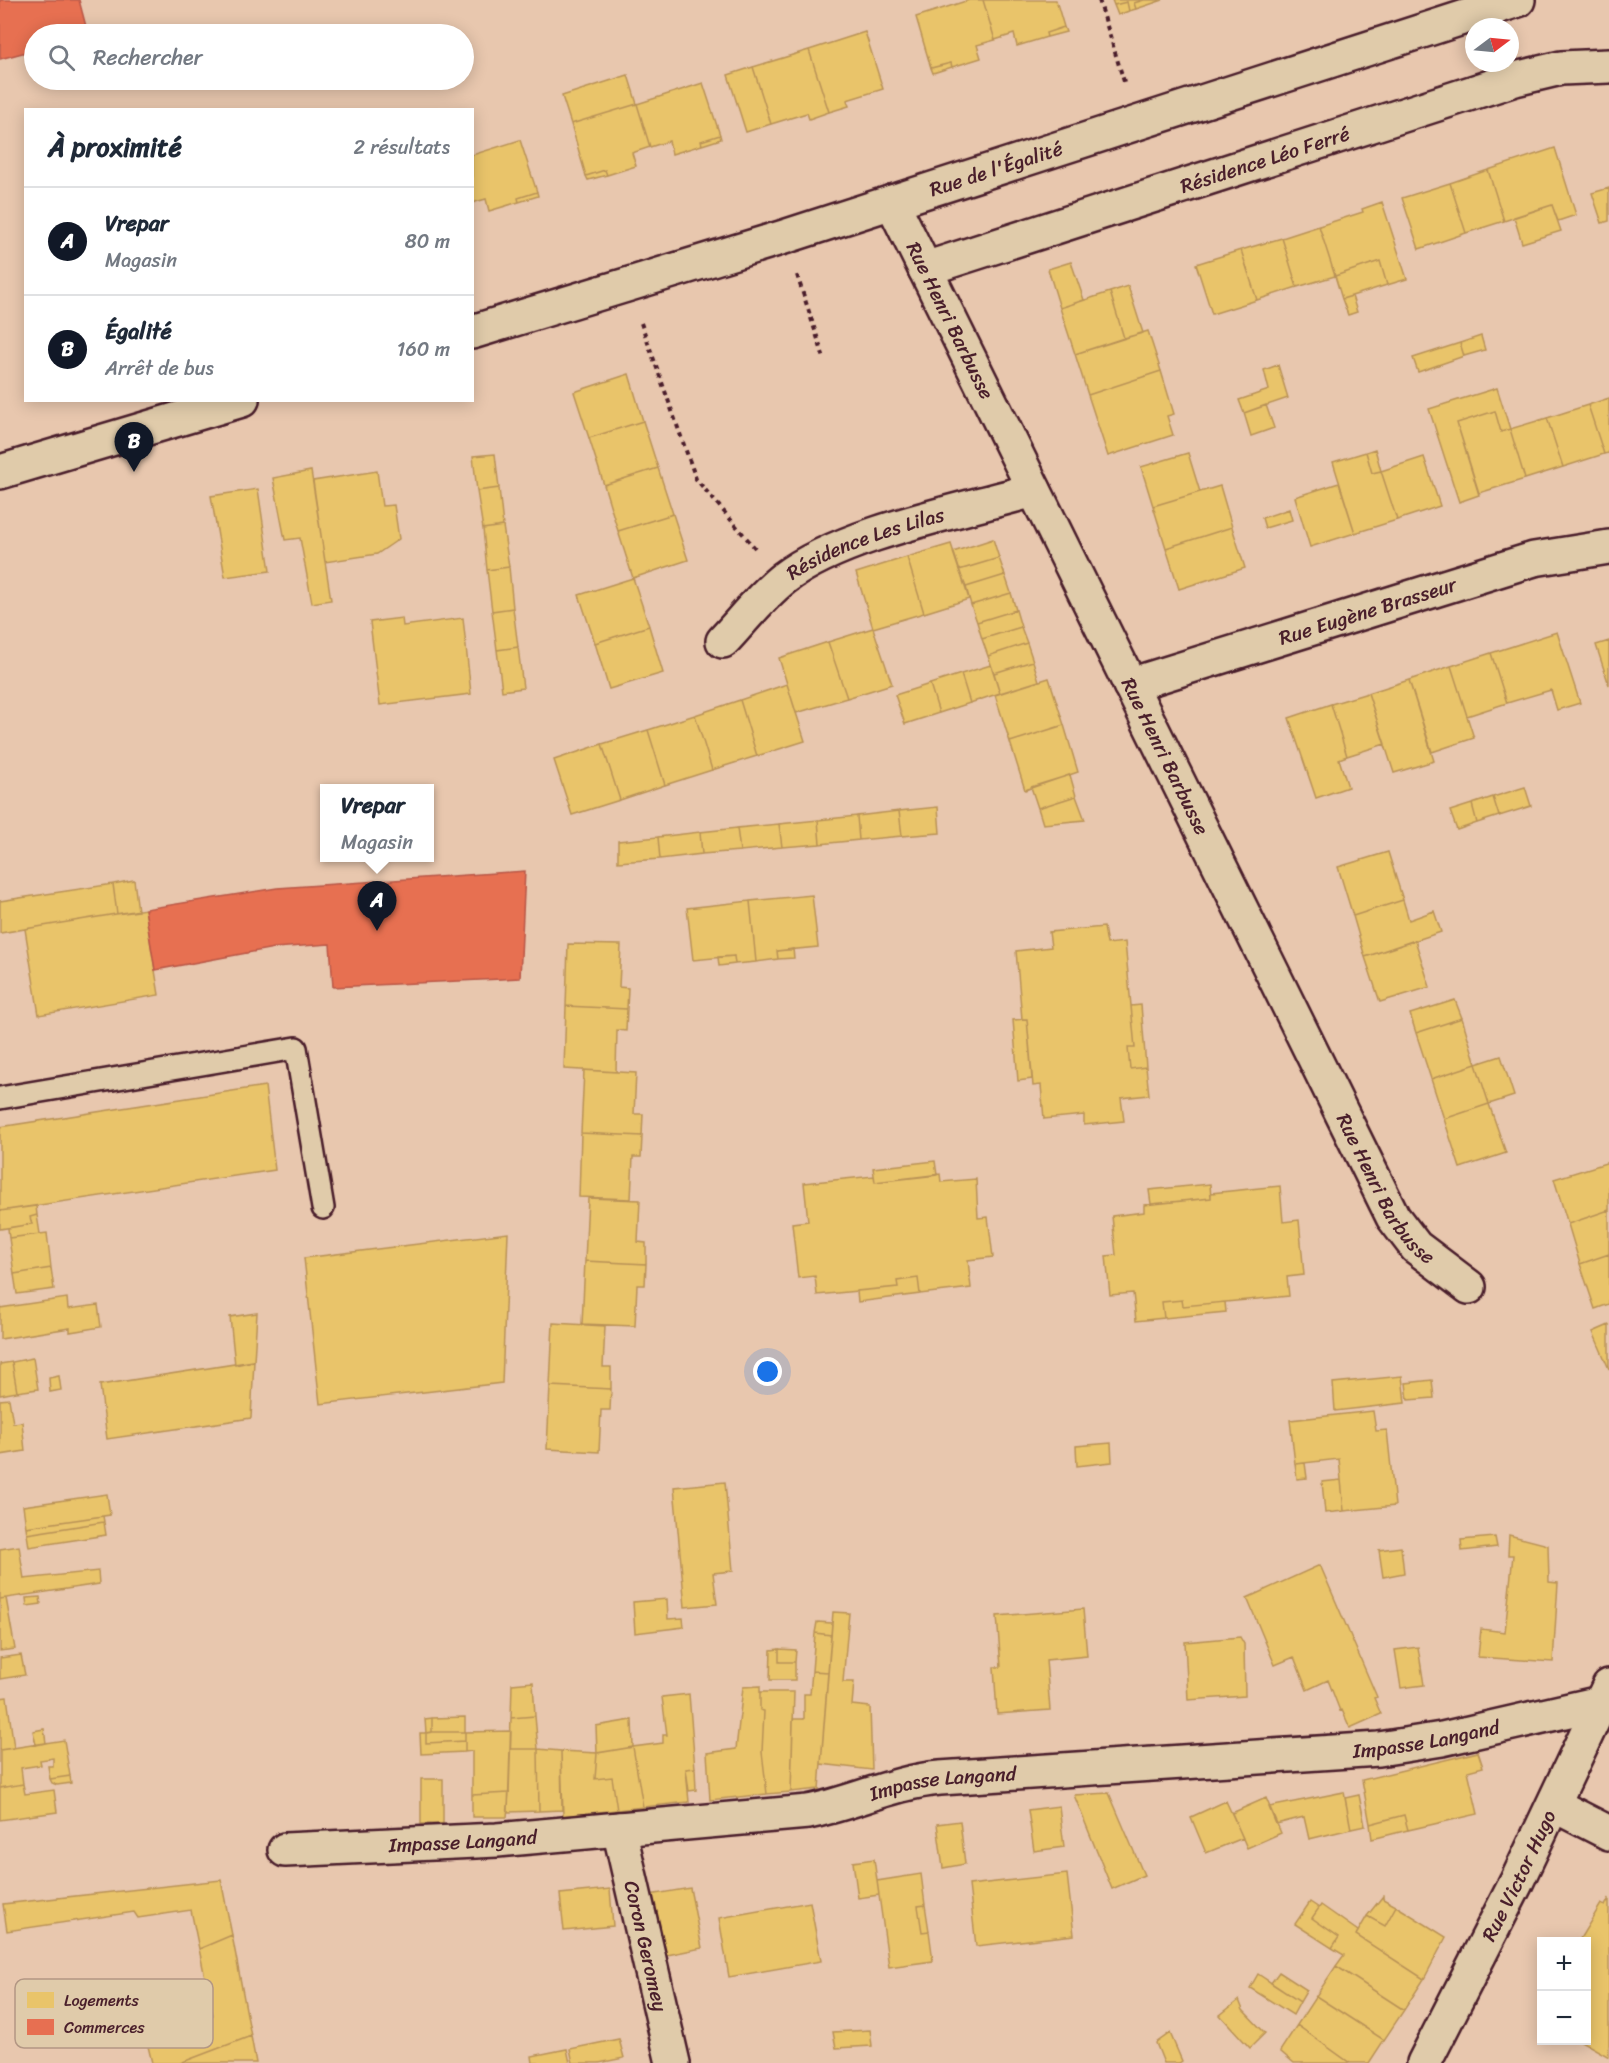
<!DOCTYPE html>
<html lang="fr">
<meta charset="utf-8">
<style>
body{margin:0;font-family:Sriracha,sans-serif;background:#f2f2f3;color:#1f2937}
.controls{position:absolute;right:18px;bottom:18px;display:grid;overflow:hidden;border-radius:0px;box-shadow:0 3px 15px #0003}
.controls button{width:54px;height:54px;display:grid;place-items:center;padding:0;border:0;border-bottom:2px solid #e0e1e3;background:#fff;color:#1f2937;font:30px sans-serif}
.compass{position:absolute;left:1465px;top:18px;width:54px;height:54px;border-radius:50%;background:#fff;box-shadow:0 3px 15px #0003;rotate:74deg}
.you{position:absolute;left:768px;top:1372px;width:21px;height:21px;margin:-15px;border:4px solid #fff;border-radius:50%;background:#1a73e8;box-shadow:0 0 0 9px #1a73e833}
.badge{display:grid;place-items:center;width:39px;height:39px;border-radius:50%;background:#111827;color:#fff;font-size:20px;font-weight:700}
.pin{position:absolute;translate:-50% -50px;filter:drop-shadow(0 2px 3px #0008)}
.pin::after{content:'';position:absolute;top:32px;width:21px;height:18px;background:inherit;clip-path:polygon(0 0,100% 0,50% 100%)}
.popup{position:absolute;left:320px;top:784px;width:114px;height:78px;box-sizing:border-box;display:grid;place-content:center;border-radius:0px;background:#fff;filter:drop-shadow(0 2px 4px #0005);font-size:20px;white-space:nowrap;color:#747a83}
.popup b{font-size:22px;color:#1f2937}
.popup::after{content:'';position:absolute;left:50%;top:100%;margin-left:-12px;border:12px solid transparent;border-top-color:#fff}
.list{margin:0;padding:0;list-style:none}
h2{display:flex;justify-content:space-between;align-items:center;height:78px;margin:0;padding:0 24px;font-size:26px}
h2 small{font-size:20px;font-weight:400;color:#747a83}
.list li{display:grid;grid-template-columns:39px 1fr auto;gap:18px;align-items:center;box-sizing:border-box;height:108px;padding:0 24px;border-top:2px solid #e0e1e3}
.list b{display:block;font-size:22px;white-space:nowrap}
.list p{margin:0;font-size:20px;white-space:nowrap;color:#747a83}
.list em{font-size:20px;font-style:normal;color:#747a83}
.icon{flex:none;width:33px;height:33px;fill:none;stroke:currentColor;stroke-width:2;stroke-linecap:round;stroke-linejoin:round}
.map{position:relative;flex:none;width:1609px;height:2063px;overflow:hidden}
.search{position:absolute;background:#fff;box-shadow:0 3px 15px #0003;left:24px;top:24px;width:450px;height:66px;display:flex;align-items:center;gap:15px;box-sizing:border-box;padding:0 21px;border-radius:33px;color:#747a83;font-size:22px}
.panel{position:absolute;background:#fff;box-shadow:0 3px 15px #0003;left:24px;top:108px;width:450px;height:294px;border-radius:0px}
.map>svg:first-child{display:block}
</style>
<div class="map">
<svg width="1609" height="2063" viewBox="0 0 1609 2063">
<rect width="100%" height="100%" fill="#e8c7ae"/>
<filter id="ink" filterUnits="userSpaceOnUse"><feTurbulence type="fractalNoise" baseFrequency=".0167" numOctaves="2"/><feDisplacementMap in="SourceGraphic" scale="12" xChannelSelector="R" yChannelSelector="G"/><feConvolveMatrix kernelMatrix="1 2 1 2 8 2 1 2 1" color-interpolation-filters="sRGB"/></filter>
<g filter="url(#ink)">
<path fill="#e9c46a" stroke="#b99257" stroke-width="1.5" d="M969 0H983L995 40 977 45 981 58 952 67 951 63 931 68 916 17Z
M983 0H1056L1064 27 1046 33 1047 37 1017 46 1014 34 995 40Z
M1112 0H1144L1134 3 1136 9 1129 11 1127 2 1114 5Z
M1144 0H1163L1136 9 1134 3Z
M1127 2 1129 11 1118 15 1114 5Z
M1064 27 1066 32 1047 37 1046 33Z
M865 32 883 89 847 100 849 106 829 112 809 50Z
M809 50 829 112 809 119 807 113 771 124 753 67Z
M951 63 952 67 933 73 931 68Z
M753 67 771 124 746 132 728 75Z
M628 75 637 104 571 124 562 96Z
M703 83 720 135 701 141 702 145 672 154 669 141 650 147 637 104Z
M637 104 650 147 632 153 636 166 607 175 605 170 586 176 571 124Z
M720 135 721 139 702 145 701 141Z
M520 140 537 192 518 198 519 202 489 211 486 199 472 203V155Z
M1555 148 1576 215 1558 221 1552 205 1504 221 1488 170Z
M605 170 607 175 588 180 586 176Z
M1488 170 1504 221 1466 233 1450 183Z
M1450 183 1466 233 1419 249 1402 198Z
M1609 188V221L1602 223 1592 193Z
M537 192 538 196 519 202 518 198Z
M1382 202 1407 279 1387 285 1380 261 1335 276 1319 226 1363 212 1362 209Z
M1552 205 1561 231 1522 243 1514 217Z
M1319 226 1335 276 1297 287 1282 238Z
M1282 238 1297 287 1257 300 1241 250Z
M1241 250 1257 300 1212 314 1196 264Z
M1380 261 1387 285 1342 299 1335 276Z
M1071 262 1084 300 1060 308 1048 269Z
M1128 286 1143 333 1124 338 1110 292Z
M1110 292 1124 338 1075 354 1060 308Z
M1352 296 1357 312 1348 315 1342 299Z
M1148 331 1161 371 1088 395 1075 354Z
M1481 336 1485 350 1464 356 1460 343Z
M1460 343 1464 356 1418 372 1413 358Z
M1278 365 1288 398 1244 413 1239 400 1269 390 1264 370Z
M1161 371 1174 414 1167 416 1173 435 1108 456 1088 395Z
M629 374 643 421 589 438 574 392Z
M1497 388 1510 429 1501 432 1495 411 1457 423 1479 495 1459 502 1429 409Z
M1609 398V453L1604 454 1588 405Z
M1266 405 1274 428 1251 436 1244 413Z
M1588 405 1604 454 1563 467 1547 418Z
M1495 411 1501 432 1510 429 1525 479 1479 493 1457 423Z
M1547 418 1563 467 1525 479 1510 429Z
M643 421 658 468 604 485 589 438Z
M1375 449 1381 471 1372 473 1366 452Z
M1366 452 1372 473 1381 471 1397 520 1355 533 1333 462Z
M1188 453 1200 492 1153 506 1141 467Z
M495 454 499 488 477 491 473 456Z
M1424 457 1440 506 1397 520 1381 471Z
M658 468 673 514 618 531 604 485Z
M311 471 331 600 312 603 300 538 285 540 273 478Z
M377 471 382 506 394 505 399 539 377 554 325 562 313 481Z
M1339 483 1355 533 1310 547 1295 497Z
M1220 486 1232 527 1166 548 1153 506Z
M499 488 503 526 483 529 477 491Z
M258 489 270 571 225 577 211 496Z
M1289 509 1292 520 1265 528 1262 518Z
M673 514 688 560 633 578 618 531Z
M503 526 509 567 487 570 483 529Z
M1232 527 1245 568 1179 589 1166 548Z
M993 539 999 558 959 570 953 552Z
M951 544 969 599 924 613 907 557Z
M907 557 924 613 873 628 856 573Z
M999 558 1005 575 966 587 959 570Z
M509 567 513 608 492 611 487 570Z
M1005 575 1011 593 971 605 966 587Z
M633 578 649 626 595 643 579 595Z
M1011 593 1016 610 977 622 971 605Z
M513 608 518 647 497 650 492 611Z
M1016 610 1021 627 982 639 977 622Z
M402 618 403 626 463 618 471 694 380 705 370 622Z
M649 626 663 673 609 689 595 643Z
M1021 627 1027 643 988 656 982 639Z
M873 628 892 684 847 698 828 642Z
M1557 632 1580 703 1557 710 1551 690 1507 703 1491 653Z
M1609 641V685L1596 645Z
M828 642 847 698 796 713 779 658Z
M1027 643 1033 661 994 673 988 656Z
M518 647 523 688 502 691 497 650Z
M1491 653 1507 703 1467 716 1451 666Z
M1033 661 1039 681 1000 693 994 673Z
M991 665 1000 693 970 703 961 674Z
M1451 666 1474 738 1432 752 1409 680Z
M961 674 970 703 939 713 930 684Z
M1049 678 1064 725 1010 742 995 695Z
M1409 680 1434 761 1394 773 1368 693Z
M787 684 805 741 757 756 740 700Z
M930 684 939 713 905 724 895 695Z
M1368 693 1385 744 1347 756 1331 704Z
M740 700 757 756 712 770 695 715Z
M1331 704 1347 756 1339 759 1348 787 1316 798 1289 718Z
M695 715 712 770 665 785 648 730Z
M1064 725 1078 772 1025 790 1010 742Z
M648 730 665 785 620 800 602 744Z
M602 744 620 800 572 815 554 760Z
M1070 775 1076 796 1038 808 1031 787Z
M1525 787 1531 806 1499 816 1493 797Z
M1076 796 1085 820 1043 824 1038 808Z
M1493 797 1499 816 1477 823 1472 804Z
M1472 804 1477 823 1457 830 1450 811Z
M938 807 940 833 902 836 899 811Z
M899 811 902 836 859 840 857 816Z
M857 816 859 840 820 844 818 820Z
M818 820 820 844 782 847 779 824Z
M779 824 782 847 740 851 737 828Z
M737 828 740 851 702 854 700 832Z
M700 832 702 854 660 859 658 837Z
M658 837 660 859 618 862V841Z
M1388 852 1403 900 1353 916 1338 867Z
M134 880 138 911 117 914 113 884Z
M113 884 117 914 0 933V901Z
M812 895 818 947 777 951 778 959 756 962 750 901Z
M1403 900 1409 920 1434 911 1441 932 1365 957 1353 916Z
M750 901 756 962 735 964 734 956 693 960 687 908Z
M145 909 159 995 39 1015 25 929Z
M1104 927 1107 944 1125 942 1135 1048H1128L1130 1069 1146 1067 1149 1095 1121 1098 1124 1121 1084 1125V1115L1044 1119 1041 1085 1033 1086 1027 1019H1022L1016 951 1051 947 1049 932Z
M1415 940 1430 987 1380 1002 1365 957Z
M568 944 621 945 619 987 628 988 627 1009 566 1006Z
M793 949 794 958 778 959 777 951Z
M734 956 735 964 719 966 718 957Z
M1455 1000 1462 1018 1416 1033 1410 1014Z
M1141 1005 1146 1067 1130 1069 1128 1048H1135L1131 1006Z
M566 1006 627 1009 626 1031 617 1030 616 1072 564 1069Z
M1462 1018 1476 1064 1431 1079 1416 1033Z
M1027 1019 1032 1079 1018 1081 1013 1020Z
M1501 1056 1514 1096 1489 1104 1476 1064Z
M1476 1064 1489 1104 1444 1119 1431 1079Z
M584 1070 636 1073 634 1114H643L642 1136 581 1133Z
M265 1086 275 1170 0 1211V1127Z
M1489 1104 1506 1153 1460 1168 1444 1119Z
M581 1133 642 1136 641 1157H633L631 1199 579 1197Z
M935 1161 937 1175 875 1182 873 1168Z
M1609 1162V1210L1568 1224 1554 1179Z
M940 1174 941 1182 976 1179 978 1218 988 1217 993 1257 968 1260 971 1288 920 1294 918 1278 897 1281 898 1287 817 1295 815 1276 798 1278 792 1223 808 1221 804 1183 874 1176 875 1182Z
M1210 1184 1211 1198 1151 1204 1149 1190Z
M1280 1186 1283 1222 1299 1220 1304 1275 1287 1277 1289 1296 1183 1306 1182 1300 1162 1302 1164 1318 1136 1321 1133 1293 1110 1295 1106 1256 1116 1255 1112 1216 1144 1212V1205L1211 1198V1193Z
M588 1198 640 1200 638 1242 646 1243V1264L585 1261Z
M36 1206 37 1215 30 1217 32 1224 0 1229V1211Z
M1609 1210V1254L1580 1264 1568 1224Z
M37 1215 40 1234 9 1238 8 1228 32 1224 30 1217Z
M47 1233 51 1268 14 1274 9 1238Z
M508 1233 502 1383 320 1404 304 1258Z
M1609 1254V1304L1595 1309 1580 1264Z
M585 1261 646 1264 645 1285H637L635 1326 582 1324Z
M51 1268 54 1289 17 1294 14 1274Z
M918 1278 920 1294 858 1302 857 1291 898 1287 897 1281Z
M67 1298 68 1309 98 1305 101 1327 70 1332V1328L0 1339V1308Z
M1182 1300 1183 1306 1225 1302 1226 1312 1164 1318 1162 1302Z
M257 1313 254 1361 235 1365 230 1317Z
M553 1323 605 1326 603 1367H611V1389L550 1386Z
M1609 1325V1369L1593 1332Z
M33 1358 38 1389 17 1392 12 1362Z
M254 1361 251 1418 107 1439 100 1385Z
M12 1362 17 1392 0 1395V1364Z
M59 1376 61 1390 50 1392 49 1378Z
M1402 1376 1405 1403 1335 1411 1333 1383Z
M1432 1380 1434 1398 1408 1400 1406 1383Z
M550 1386 611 1389 610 1410H601L599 1452 547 1449Z
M9 1399 13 1423 22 1422 25 1451 0 1455V1400Z
M1373 1411 1376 1431 1387 1430 1395 1506 1344 1511 1339 1459 1295 1464 1290 1420Z
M1111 1443 1112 1462 1077 1466 1076 1446Z
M1305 1463 1307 1478 1297 1479 1295 1464Z
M1341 1480 1344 1511 1325 1513 1322 1482Z
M725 1482 733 1571 713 1573 717 1604 685 1607 674 1487Z
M107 1494 110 1515 26 1527 23 1506Z
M103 1516 104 1522 27 1534 26 1527Z
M104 1522 106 1535 29 1547 27 1534Z
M1509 1535 1548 1545 1549 1582 1558 1583 1553 1662 1478 1657 1481 1629 1505 1632 1513 1555H1508Z
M1495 1537 1497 1547 1462 1551 1461 1540Z
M19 1546 24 1579 98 1571 99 1584 0 1599V1549Z
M1401 1547 1404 1573 1383 1577 1379 1550Z
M1320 1565 1377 1697 1374 1698 1381 1714 1350 1728 1342 1710 1340 1711 1328 1680 1307 1690 1294 1657 1275 1665 1247 1598Z
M40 1597 41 1604 27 1606 26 1598Z
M6 1598 15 1649 0 1651V1599Z
M667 1599 668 1619 683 1618 684 1627 635 1633 633 1602Z
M1083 1609 1087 1656 1046 1660 1050 1710 997 1714 994 1667H1001L997 1616Z
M833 1612 849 1613 843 1682H854L852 1705 870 1707 872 1770 821 1764Z
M817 1622 832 1623 831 1635 815 1633Z
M815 1633 831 1635 828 1672 812 1671Z
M1240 1637 1244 1644 1245 1696 1188 1700 1185 1642Z
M1418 1647 1424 1685 1401 1688 1395 1650Z
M779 1649 796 1650 795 1662H779Z
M779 1649V1662H795V1680H770L771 1650Z
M21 1655 25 1675 0 1679V1658Z
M812 1671 828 1672 819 1789 791 1792 793 1719H804V1694H810Z
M533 1682 535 1716 511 1718 512 1684Z
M760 1686V1710L764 1711 762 1752 767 1794 710 1800 707 1753 736 1749 743 1687Z
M760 1692H794L791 1792 767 1794 762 1752 764 1711 760 1710Z
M689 1694 695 1768 686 1769 689 1802 643 1807 633 1747 663 1743V1735H667L662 1697Z
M7 1697 14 1748 0 1750V1698Z
M535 1716 538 1749H510L511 1718Z
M465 1717V1732H432V1718Z
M432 1718V1732L426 1733 425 1719Z
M632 1720 633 1747 597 1753 596 1726Z
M44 1729 46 1743 36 1745 33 1731Z
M511 1731 509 1793 472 1795V1751L465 1752V1732Z
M432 1732H465V1741L426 1743V1733Z
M420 1733H426V1743L465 1741V1752L421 1754Z
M64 1740 70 1776 50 1779 48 1766H53V1758L40 1760 41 1765 21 1768 23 1784 0 1788V1750Z
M633 1747 643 1807 617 1810 612 1777 595 1779 597 1753Z
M510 1749H538L539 1811 508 1812Z
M538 1749 561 1751 562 1810 539 1811Z
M561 1751 597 1753 595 1779 612 1777 617 1810 563 1816Z
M1478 1752 1483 1767 1468 1771 1478 1814 1408 1830 1404 1815 1370 1824 1362 1780Z
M695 1768 696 1790 689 1791 686 1769Z
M70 1776 71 1783 57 1785 52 1783 50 1779Z
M421 1779H443V1824H421Z
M23 1784 25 1794 54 1790 57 1812 0 1820V1788Z
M1344 1792 1351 1829 1309 1839 1304 1817 1276 1824 1269 1807Z
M509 1793 507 1817H472V1795Z
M1109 1793 1144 1875 1112 1889 1074 1795Z
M1359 1795 1365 1826 1351 1829 1345 1798Z
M1266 1798 1281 1833 1247 1848 1232 1813Z
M1226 1801 1243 1838 1206 1853 1191 1817Z
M1059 1806 1064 1847 1034 1851 1028 1810Z
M1404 1815 1408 1830 1372 1839 1370 1824Z
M960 1821 965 1864 943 1868 937 1824Z
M874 1859 879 1895 858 1898 853 1862Z
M921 1874 925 1905 918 1906 922 1932 929 1931 933 1961 889 1967 877 1881Z
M1067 1874 1074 1935 976 1946 969 1885Z
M221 1880 232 1935 199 1949 191 1910 138 1918 134 1912 7 1931 3 1904Z
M690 1888 702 1948 662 1956 649 1895Z
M610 1889 613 1926 564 1931 560 1894Z
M1383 1896V1899L1396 1906 1385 1926 1367 1916Z
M1609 1898V2057L1579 2040H1586V1942H1578L1601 1904 1605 1906Z
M810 1902 821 1961 729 1977 719 1918Z
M1310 1902 1319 1908 1312 1918 1339 1937 1332 1948 1295 1924Z
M925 1905 929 1931 922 1932 918 1906Z
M1321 1905 1358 1931 1356 1935 1424 1979 1404 2010 1336 1966 1344 1955 1332 1948 1339 1937 1312 1918Z
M1396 1906 1446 1937 1424 1979 1356 1935 1367 1916 1385 1926Z
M232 1935 251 2036 180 2063H152L147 2042 213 2015 199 1949Z
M1336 1966 1404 2010 1384 2040 1316 1996Z
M1279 1972 1307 1990 1300 2002 1271 1983Z
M1258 1974 1300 2002 1293 2015 1250 1988Z
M1316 1996 1384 2040 1369 2063H1350L1297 2025Z
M1239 2000 1243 2010 1265 2033 1250 2048 1220 2015Z
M1297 2025 1350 2063H1294L1280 2051Z
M870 2030 872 2046 836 2048 833 2032Z
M1170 2033 1182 2061 1179 2063H1164L1156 2043Z
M251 2036 256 2063H180Z
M619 2039 624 2058 599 2063H573L570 2049Z
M567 2049 570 2063H533L532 2056Z"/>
<path fill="#e76f51" stroke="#b85746" stroke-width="1.5" d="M0 0H79L88 34H34V50L0 59Z
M525 871 520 978 333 987 330 944 274 948 155 970 145 909 277 888Z"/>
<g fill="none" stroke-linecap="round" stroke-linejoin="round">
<defs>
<path id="lane" d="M0 1098 296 1048 323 1208"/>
<g id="street">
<path id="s1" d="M892 202 1393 1217 1416 1247 1469 1287"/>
<path id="s2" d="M925 269 1515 79 1561 68 1609 66"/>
<path id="s3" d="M472 332 784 237 1518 0"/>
<path d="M0 472 242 400"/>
<path id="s4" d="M723 641C742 621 761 596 784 578 843 533 961 511 1034 490"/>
<path id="s5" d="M1130 685 1534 559 1609 547"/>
<path d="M1554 1805 1609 1833"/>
<path id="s6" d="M619 1829 673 2063"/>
<path id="s7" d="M285 1850 497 1840 808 1812C853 1803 894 1782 940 1778L1379 1749 1442 1739 1600 1703"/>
</g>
<g id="secondary">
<path id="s8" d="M1424 2063 1516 1883 1609 1686"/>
</g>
</defs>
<use href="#lane" stroke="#4a1f2b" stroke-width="26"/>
<use href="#street" stroke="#4a1f2b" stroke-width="38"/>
<use href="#secondary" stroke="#4a1f2b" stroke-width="38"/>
<path stroke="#4a1f2b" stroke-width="4" stroke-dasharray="4.5 4.5" stroke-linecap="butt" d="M1099 0 1125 85
M797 275 824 358
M641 323 696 479 755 548"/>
<use href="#lane" stroke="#e0cbaa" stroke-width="21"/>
<use href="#street" stroke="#e0cbaa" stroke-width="33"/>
<use href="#secondary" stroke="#e0cbaa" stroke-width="33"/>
</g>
</g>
<g text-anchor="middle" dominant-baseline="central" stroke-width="6" stroke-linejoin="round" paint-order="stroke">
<g font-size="20" fill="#4a1f2b" stroke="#e0cbaa">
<text stroke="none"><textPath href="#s2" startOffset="357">Résidence Léo Ferré</textPath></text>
<text stroke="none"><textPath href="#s3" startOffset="549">Rue de l'Égalité</textPath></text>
<text stroke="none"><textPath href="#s1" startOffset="132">Rue Henri Barbusse</textPath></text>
<text stroke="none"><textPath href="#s4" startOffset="177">Résidence Les Lilas</textPath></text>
<text stroke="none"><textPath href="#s5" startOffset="249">Rue Eugène Brasseur</textPath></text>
<text stroke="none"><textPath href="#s1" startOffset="618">Rue Henri Barbusse</textPath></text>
<text stroke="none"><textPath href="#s1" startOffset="1104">Rue Henri Barbusse</textPath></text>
<text stroke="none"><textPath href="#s7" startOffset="1149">Impasse Langand</textPath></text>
<text stroke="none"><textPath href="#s7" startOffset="663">Impasse Langand</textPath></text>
<text stroke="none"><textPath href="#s7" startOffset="178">Impasse Langand</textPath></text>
<text stroke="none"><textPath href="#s8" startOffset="210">Rue Victor Hugo</textPath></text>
<text stroke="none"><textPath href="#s6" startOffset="120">Coron Geromey</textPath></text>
</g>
</g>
<rect x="15" y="1979" width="198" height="69" rx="9" fill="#e0cbaa" stroke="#b39784" stroke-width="1.5"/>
<rect x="27" y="1992" width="27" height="16" fill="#e9c46a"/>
<rect x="27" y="2019" width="27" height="16" fill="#e76f51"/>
<g font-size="16" fill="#4a1f2b">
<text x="64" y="2006">Logements</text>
<text x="64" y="2033">Commerces</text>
</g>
</svg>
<div class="controls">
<button>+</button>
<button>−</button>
</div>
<svg class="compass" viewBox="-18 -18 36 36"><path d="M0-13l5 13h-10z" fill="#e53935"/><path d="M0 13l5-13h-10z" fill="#747a83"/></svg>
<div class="you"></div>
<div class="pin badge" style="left:377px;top:931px">A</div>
<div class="popup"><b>Vrepar</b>Magasin</div>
<div class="pin badge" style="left:134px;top:472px">B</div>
<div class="search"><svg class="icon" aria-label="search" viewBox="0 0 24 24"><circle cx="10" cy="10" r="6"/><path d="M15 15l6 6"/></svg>Rechercher</div>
<section class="panel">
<h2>À proximité<small>2 résultats</small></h2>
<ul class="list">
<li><span class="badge">A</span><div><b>Vrepar</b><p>Magasin</p></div><em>80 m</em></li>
<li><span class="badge">B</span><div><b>Égalité</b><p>Arrêt de bus</p></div><em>160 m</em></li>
</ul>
</section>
</div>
